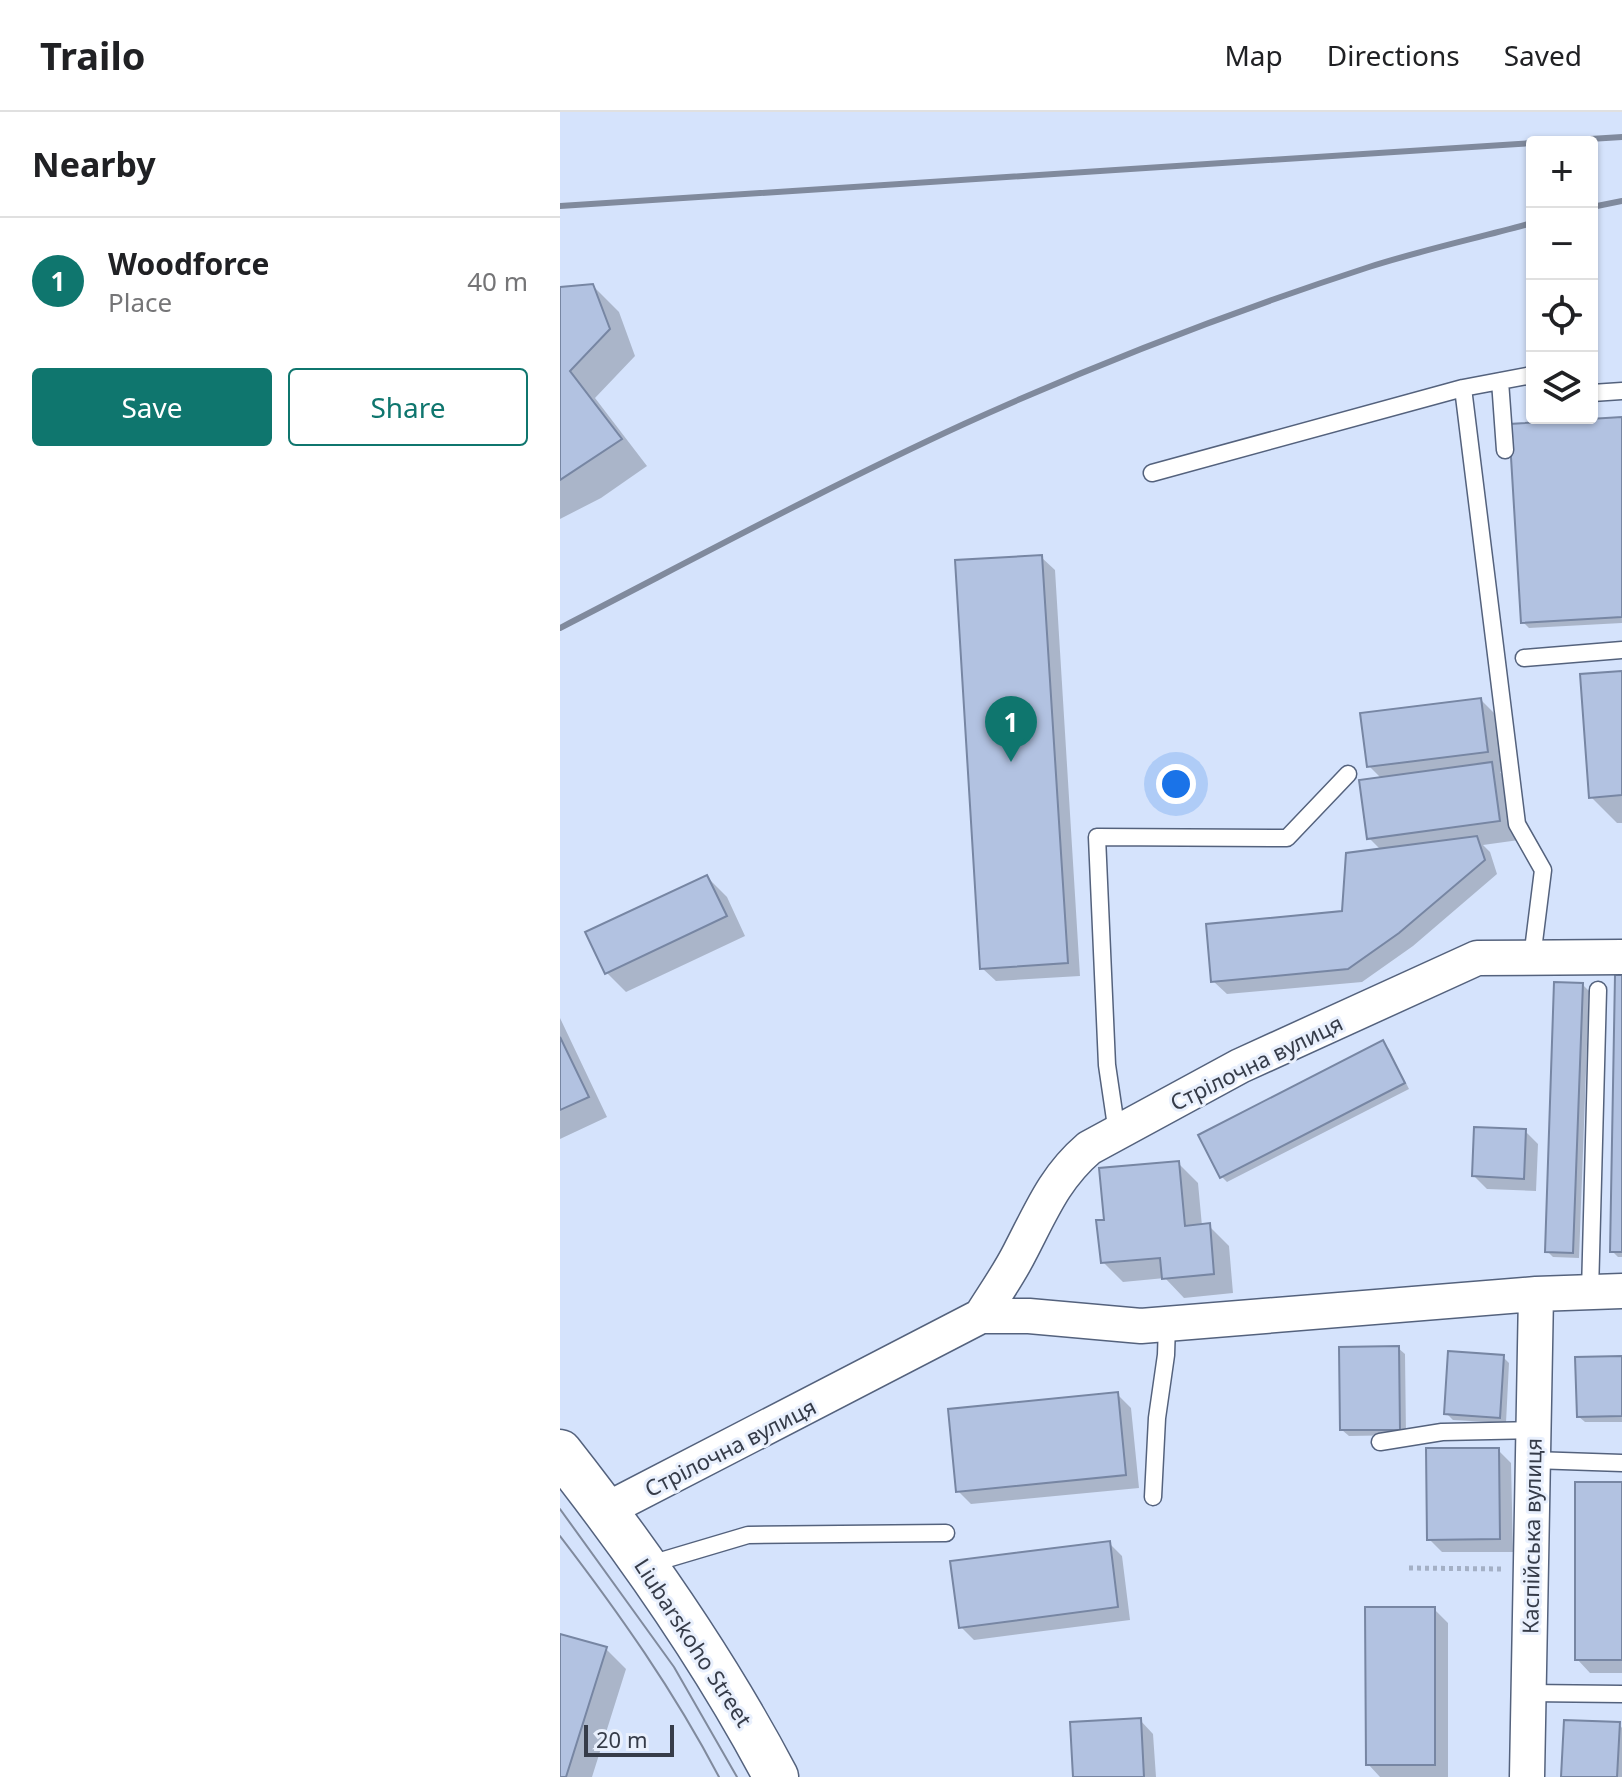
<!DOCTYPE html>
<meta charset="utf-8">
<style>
body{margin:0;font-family:"Noto Sans",sans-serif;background:#f6f6f6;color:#202124}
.controls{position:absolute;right:24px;top:24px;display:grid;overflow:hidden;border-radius:8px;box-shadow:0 2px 6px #0004}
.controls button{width:72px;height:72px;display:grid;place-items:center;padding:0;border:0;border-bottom:2px solid #e0e0e0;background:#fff;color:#202124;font:40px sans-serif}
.scale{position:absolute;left:24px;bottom:20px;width:90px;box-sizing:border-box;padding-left:8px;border:4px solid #363c49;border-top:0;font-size:22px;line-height:28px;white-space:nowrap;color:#363c49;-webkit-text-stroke:6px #e9f0fd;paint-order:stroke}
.you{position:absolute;left:616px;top:672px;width:28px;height:28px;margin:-20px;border:6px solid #fff;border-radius:50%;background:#1a73e8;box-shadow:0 0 0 12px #1a73e833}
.badge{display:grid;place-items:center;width:52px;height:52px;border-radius:50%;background:#0f766e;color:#fff;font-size:26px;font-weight:700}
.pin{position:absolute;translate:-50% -66px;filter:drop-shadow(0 2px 4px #0008)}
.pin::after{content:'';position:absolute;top:42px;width:28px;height:24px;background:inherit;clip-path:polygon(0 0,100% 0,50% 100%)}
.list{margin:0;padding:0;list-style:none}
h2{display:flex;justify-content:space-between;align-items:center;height:104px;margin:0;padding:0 32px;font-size:34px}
h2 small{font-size:26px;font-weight:400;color:#757577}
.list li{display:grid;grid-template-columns:52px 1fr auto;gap:24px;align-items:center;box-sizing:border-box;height:128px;padding:0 32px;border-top:2px solid #e0e0e0}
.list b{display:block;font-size:30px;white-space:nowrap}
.list p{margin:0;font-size:26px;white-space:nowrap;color:#757577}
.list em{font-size:26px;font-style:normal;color:#757577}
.actions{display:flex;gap:16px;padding:24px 32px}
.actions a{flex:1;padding:18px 0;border:2px solid #0f766e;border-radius:8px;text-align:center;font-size:28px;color:#0f766e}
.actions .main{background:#0f766e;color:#fff}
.icon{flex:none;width:44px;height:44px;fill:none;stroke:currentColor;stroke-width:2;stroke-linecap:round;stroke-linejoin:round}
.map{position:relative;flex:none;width:1062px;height:1665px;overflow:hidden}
header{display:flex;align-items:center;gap:48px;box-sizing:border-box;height:112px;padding:0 40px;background:#fff;border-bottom:2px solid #e0e0e0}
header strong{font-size:38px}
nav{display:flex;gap:44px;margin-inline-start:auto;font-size:28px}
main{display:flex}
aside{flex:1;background:#fff}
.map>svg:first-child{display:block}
</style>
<header>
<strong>Trailo</strong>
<nav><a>Map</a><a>Directions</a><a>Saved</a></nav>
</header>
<main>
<aside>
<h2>Nearby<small></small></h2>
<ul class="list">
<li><span class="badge">1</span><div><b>Woodforce</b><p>Place</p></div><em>40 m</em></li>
</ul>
<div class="actions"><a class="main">Save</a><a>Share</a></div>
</aside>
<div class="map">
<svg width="1062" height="1665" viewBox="0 0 1062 1665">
<rect width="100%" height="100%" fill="#d5e3fc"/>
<path fill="#0003" d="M33 174 59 200 75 244 35 286 87 354 41 386 0 407V177Z
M1062 307V511L969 516 963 510Z
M481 445 495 458 520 864 436 869 422 856Z
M1062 561V711H1057L1031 685Z
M921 588 941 608 947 659 940 660 951 672 959 728 923 733 930 740 937 762 853 834 802 870 667 882 653 869 784 801 821 738 809 726 822 667 809 654Z
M147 765 167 785 185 824 66 880 46 860Z
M1062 865V1145H1058L1052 1139Z
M1023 873 1029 879 1019 1146 993 1145 987 1139Z
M0 906 47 1005 0 1027Z
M823 931 829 937 849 977 667 1070 661 1064Z
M965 1019 978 1032 976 1079 927 1077 914 1064Z
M618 1051 638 1071 642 1114H649L669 1134 673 1181 624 1186 605 1166 563 1170 543 1150 546 1109Z
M838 1236 845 1242 846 1323 789 1324 782 1318Z
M943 1245 949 1251 946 1311 893 1308 886 1301Z
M1062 1246V1310H1025L1018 1304Z
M557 1282 571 1296 579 1376 411 1392 398 1379Z
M938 1338 951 1351 953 1440H882L869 1427Z
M1062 1372V1561H1030L1017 1547Z
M549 1431 562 1444 570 1508 414 1528 401 1515Z
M874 1497 888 1511V1665H820L808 1652Z
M0 1524 46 1537 66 1557 32 1665H0Z
M580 1608 593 1622 596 1665H515Z
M1059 1612 1062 1616V1665H1003Z"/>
<path fill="#b2c2e1" stroke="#7786a3" stroke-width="2" d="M33 172 50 217 10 259 62 327 0 368V175Z
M1062 305V505L961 511 949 312Z
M482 443 508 851 420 857 395 448Z
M1062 559V683L1029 686 1020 562Z
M921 586 928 640 807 655 800 601Z
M932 650 940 709 807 727 799 668Z
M917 724 925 748 839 821 788 857 651 870 646 812 782 799 786 741Z
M147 763 167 804 45 862 25 820Z
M1055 863H1062V1140H1050Z
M994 870 1023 871 1013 1141 985 1140Z
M0 925 29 985 0 998Z
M823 928 845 971 660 1066 638 1023Z
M914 1015 966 1017 964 1067 912 1064Z
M619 1049 625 1114 650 1111 654 1162 602 1167 600 1146 541 1151 536 1108H544L539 1056Z
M839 1234 840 1318H780L779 1235Z
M888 1239 944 1243 940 1306 884 1302Z
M1062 1244V1304L1017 1305 1015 1245Z
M558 1280 566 1363 396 1380 388 1297Z
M866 1336H939L940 1427 867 1428Z
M1015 1370H1062V1548H1015Z
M550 1429 558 1495 399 1516 390 1449Z
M805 1495H875V1653H806Z
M0 1522 47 1535 6 1665H0Z
M581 1606 584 1665H513L510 1610Z
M1004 1608 1060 1610 1057 1665H1001Z"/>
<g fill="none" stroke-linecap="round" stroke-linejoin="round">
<defs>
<path id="service" d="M972 263 903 276 957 712 983 758 972 846
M940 269 945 338
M1032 281 1062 279
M592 361 903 276
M964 546 1062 538
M557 1021 547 953 537 725 727 726 788 662
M1030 1180 1038 878
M820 1330 882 1320 974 1318
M973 1348 1062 1351
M593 1385 597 1306 606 1243 607 1212
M87 1453 188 1423 386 1421
M968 1581 1062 1582"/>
<path id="minor" d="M421 1204C434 1183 449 1162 460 1140 481 1100 494 1066 529 1036L680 954 917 846 1062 845
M46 1398 421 1204H469L581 1214 976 1182 1062 1179
M967 1665 976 1182"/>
<path id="secondary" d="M0 1340C81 1443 155 1549 216 1665"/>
</defs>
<use href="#service" stroke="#54627d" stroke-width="19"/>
<use href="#minor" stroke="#54627d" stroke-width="37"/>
<use href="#secondary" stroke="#54627d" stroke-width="47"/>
<path stroke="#a4b0c5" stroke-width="5" stroke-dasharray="4 4" stroke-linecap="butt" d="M849 1456 942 1457"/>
<use href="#service" stroke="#fff" stroke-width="16"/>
<use href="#minor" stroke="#fff" stroke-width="34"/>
<use href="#secondary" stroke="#fff" stroke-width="44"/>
<path stroke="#808a9d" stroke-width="2" d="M0 1397 114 1555 177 1665
M0 1424C59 1501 114 1579 159 1665"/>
<path stroke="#808a9d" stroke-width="6" d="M982 30 1062 25
M0 94 972 31
M1032 95 1062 89
M0 516C134 447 267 375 404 312 536 252 671 200 809 155 862 138 918 126 972 111"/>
</g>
<g text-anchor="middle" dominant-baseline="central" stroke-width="6" stroke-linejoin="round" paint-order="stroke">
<g font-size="22" fill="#363c49" stroke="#e9f0fd">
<text transform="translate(696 950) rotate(-26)">Стрілочна вулиця</text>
<text transform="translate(170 1335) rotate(-27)">Стрілочна вулиця</text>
<text transform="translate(971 1424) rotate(-89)">Каспійська вулиця</text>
<text transform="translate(134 1530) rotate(57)">Liubarskoho Street</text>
</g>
</g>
</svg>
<div class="controls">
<button>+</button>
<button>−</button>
<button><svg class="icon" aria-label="locate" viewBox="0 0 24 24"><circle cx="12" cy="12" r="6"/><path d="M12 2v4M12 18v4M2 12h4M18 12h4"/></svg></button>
<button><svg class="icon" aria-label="layers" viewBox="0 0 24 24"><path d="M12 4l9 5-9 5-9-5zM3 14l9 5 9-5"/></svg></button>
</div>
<div class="scale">20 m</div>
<div class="you"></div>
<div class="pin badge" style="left:451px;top:650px">1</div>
</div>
</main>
